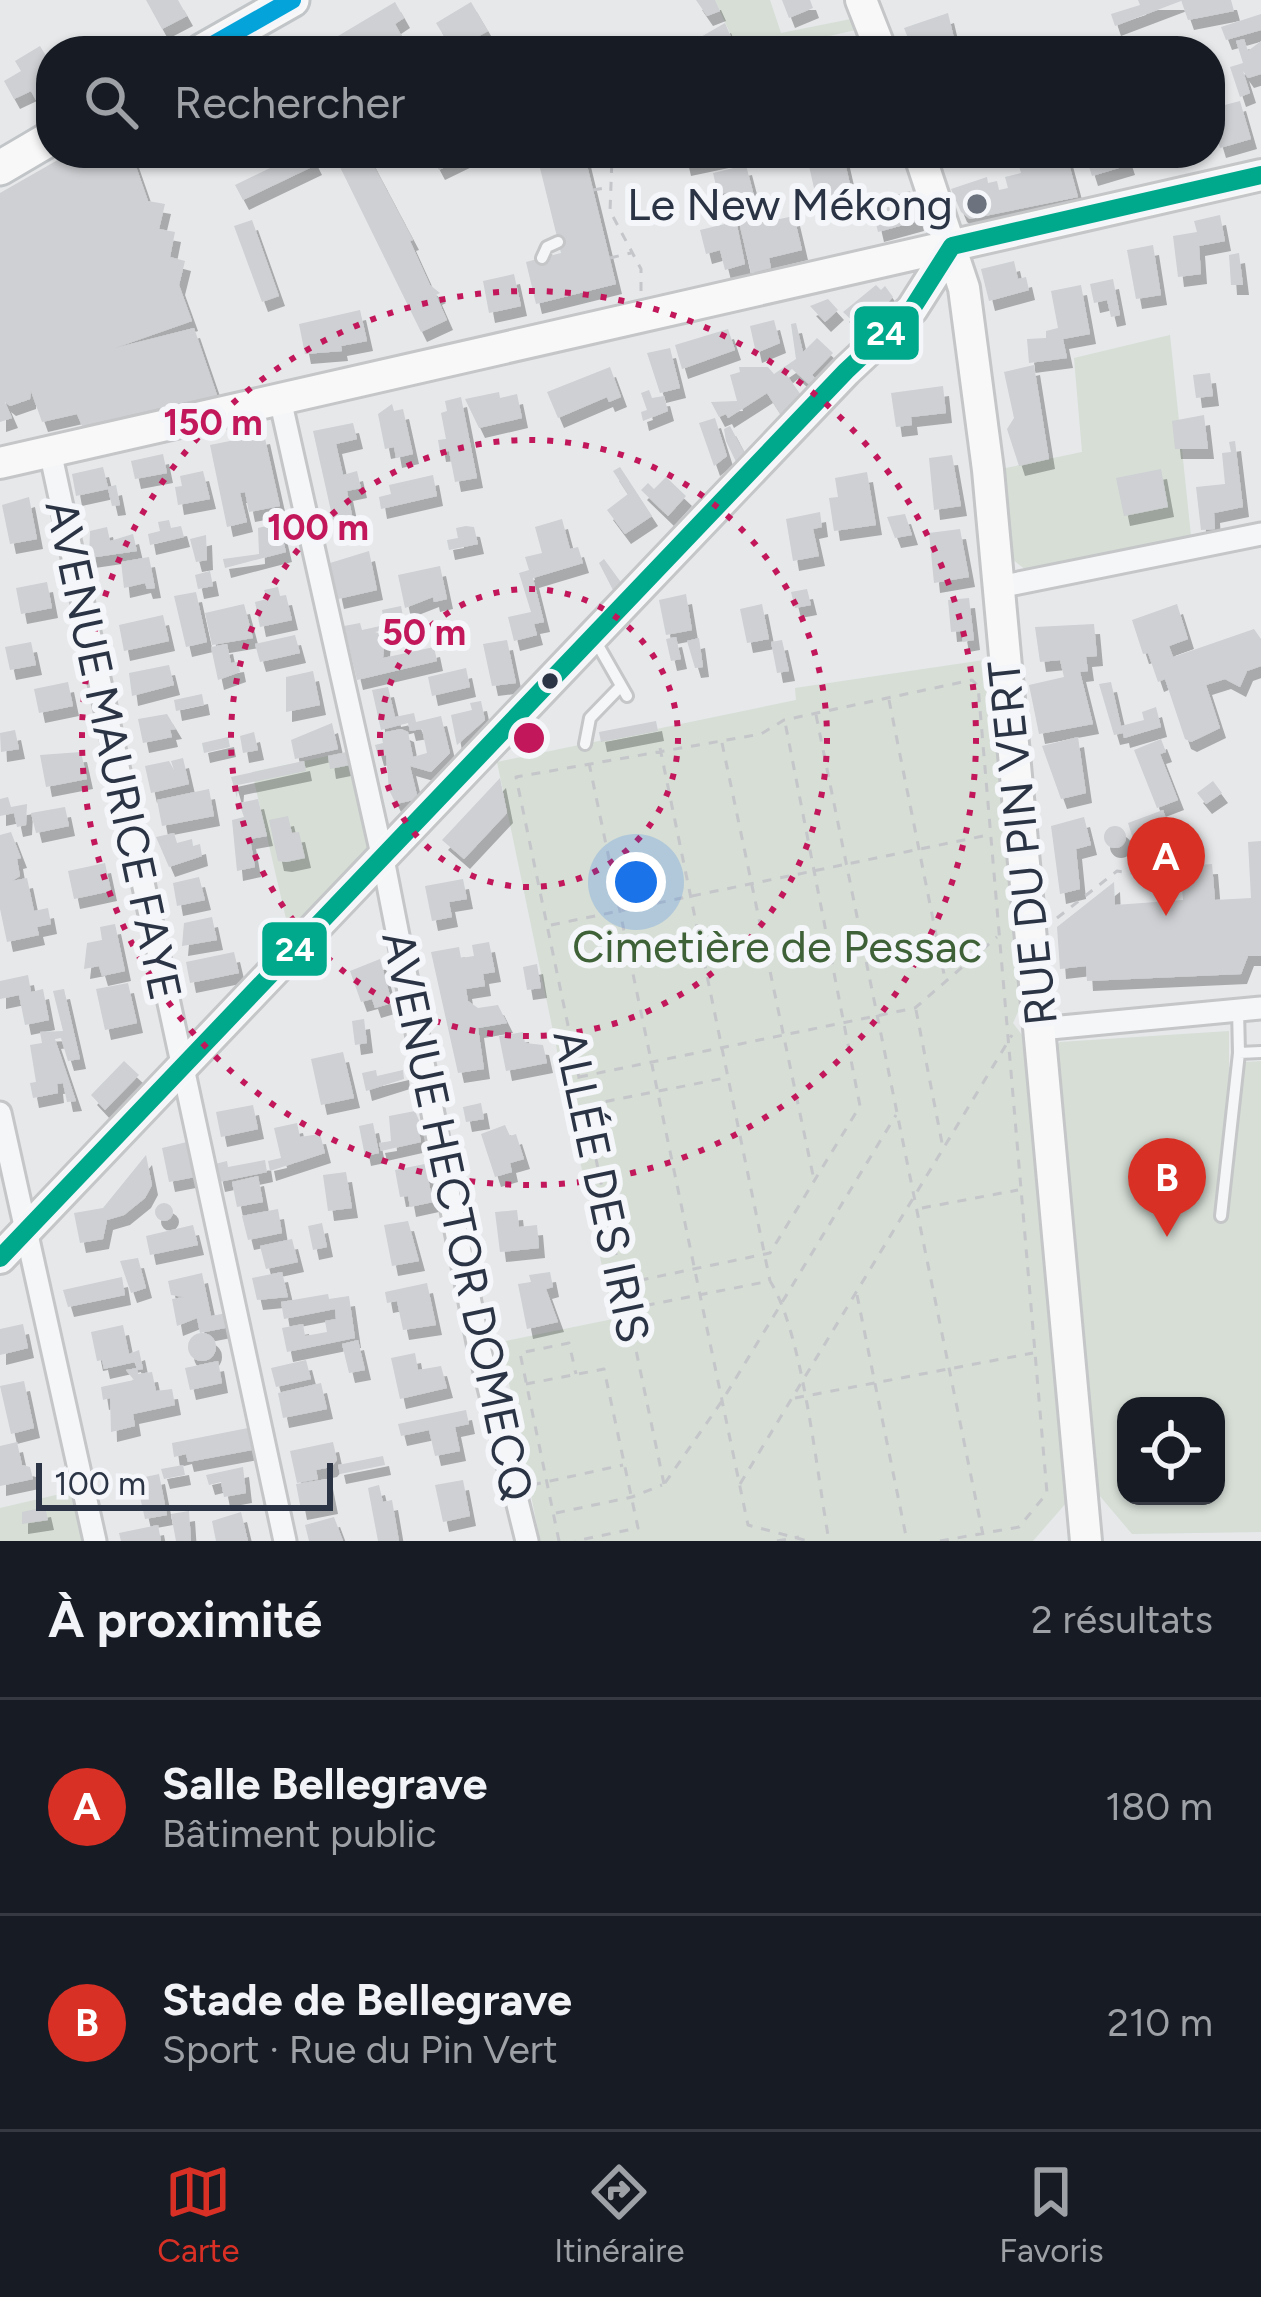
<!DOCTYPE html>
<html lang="fr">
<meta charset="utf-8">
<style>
body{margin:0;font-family:Figtree,sans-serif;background:#242831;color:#f1f3f6}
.controls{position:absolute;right:36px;bottom:36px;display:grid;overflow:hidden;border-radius:24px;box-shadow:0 3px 9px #0004}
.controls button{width:108px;height:108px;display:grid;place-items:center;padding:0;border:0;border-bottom:3px solid #363941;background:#171b24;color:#f1f3f6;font:60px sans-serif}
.scale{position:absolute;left:36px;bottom:30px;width:297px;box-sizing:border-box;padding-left:12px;border:6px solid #2b3445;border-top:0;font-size:33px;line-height:42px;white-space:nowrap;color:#2b3445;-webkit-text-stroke:9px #f4f6f9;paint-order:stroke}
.you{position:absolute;left:636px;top:882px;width:42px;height:42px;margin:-30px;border:9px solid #fff;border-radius:50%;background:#1a73e8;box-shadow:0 0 0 18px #1a73e833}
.badge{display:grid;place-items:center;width:78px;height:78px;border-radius:50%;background:#d93025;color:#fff;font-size:39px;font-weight:700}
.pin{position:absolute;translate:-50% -99px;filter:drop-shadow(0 3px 6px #0008)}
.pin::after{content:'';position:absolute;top:63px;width:42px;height:36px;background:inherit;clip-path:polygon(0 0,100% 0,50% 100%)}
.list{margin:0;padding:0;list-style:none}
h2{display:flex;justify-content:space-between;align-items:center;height:156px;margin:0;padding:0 48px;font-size:51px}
h2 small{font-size:39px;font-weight:400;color:#9ea1a6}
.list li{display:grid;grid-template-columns:78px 1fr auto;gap:36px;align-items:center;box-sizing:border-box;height:216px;padding:0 48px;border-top:3px solid #363941}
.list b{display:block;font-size:45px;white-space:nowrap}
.list p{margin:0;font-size:39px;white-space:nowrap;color:#9ea1a6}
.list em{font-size:39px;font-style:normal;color:#9ea1a6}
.icon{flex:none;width:66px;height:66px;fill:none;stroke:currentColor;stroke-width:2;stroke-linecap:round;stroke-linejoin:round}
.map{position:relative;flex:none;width:1261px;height:1541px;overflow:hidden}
.search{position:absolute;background:#171b24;box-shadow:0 3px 9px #0004;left:36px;right:36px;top:36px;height:132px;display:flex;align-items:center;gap:30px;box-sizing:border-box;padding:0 42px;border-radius:48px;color:#9ea1a6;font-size:45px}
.sheet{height:588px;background:#171b24}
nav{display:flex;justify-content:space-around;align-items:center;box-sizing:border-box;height:168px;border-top:3px solid #363941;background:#171b24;font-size:33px;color:#9ea1a6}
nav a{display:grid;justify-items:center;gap:6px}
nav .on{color:#d93025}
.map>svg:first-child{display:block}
</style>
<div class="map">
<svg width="1261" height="1541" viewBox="0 0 1261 1541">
<defs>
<filter id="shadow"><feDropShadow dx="6" dy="10" stdDeviation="0" flood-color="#0004"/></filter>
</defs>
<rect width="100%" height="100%" fill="#e6e8ea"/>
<path fill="#d6ded6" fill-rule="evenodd" d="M715 0H770L781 33 856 18 860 29 764 51H738Z
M1170 335 1191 536 1026 570 1012 559 1001 469 1082 452 1074 358Z
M991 659 1021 1005 1013 1023 1025 1039 1067 1502 1033 1541H540L501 1342 613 1319 497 762 796 700 795 688Z
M347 752 369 853 290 936 252 772Z
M1229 1031V1067L1244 1069 1246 1062 1261 1061V1532L1132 1534 1099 1495 1055 1047 1060 1042ZM1126 1406H1216V1496H1126Z
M73 1491 84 1541H0V1508Z"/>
<path fill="#ced0d3" filter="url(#shadow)" d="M146 0H178L187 16 162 29Z
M696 0H715L720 11 707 16Z
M782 0H810L813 8 789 18Z
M1138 0H1181V1L1115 26 1111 14 1140 5Z
M1181 0H1231L1234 11 1188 20Z
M395 2 404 18 395 24 410 51H313Z
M471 2 488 31 479 36 486 47 453 51 436 23Z
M948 13 957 51H913L904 28Z
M1261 14V30L1226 40 1221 27Z
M725 23 737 51H705L699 38Z
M1244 39 1248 51 1261 41V74L1248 78 1243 71 1250 93 1240 97 1230 67 1243 63 1236 41Z
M40 46 51 64V94L37 102 31 91 14 99 4 81 21 71 15 61Z
M1240 101 1251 139 1220 148 1214 128 1217 107Z
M70 153 132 155 148 201 165 204 159 229 175 232 170 257 185 261 179 285 192 321 115 348 194 328 217 395 82 426 77 414 42 422 31 391 30 399 10 406 5 402 12 418 0 422V193Z
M301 153H310L316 165 243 200 235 185Z
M367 153 413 240 410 241 430 285 440 293 436 295 447 320 421 332 339 165Z
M430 153H474L439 170Z
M682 153H737V155L685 166Z
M829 153H858L844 158 852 193 840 196 842 205 819 210 809 166 831 161Z
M1054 153H1066L1078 197 970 219 961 212 951 189 987 177 988 183 997 181 999 190 1008 188 1005 177 1021 173 1018 162Z
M1125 153 1129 165 1092 176 1085 154Z
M585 157 616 284 536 304 526 262 561 253 540 168Z
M746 165 761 223 794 216 802 250 769 258 771 268 751 273 732 192 718 194 713 173Z
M910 191 918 221 878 232 871 202Z
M735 215 745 264 725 270 720 250 706 254 700 230 725 224 724 218Z
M1220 215 1225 241 1199 246 1201 274 1178 277 1173 236 1197 232 1194 221Z
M252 220 279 296 262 302 234 226Z
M1153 245 1161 295 1136 299 1127 250Z
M1239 253 1243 285H1231L1229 255Z
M1014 261 1018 279 1026 277 1029 290 989 301 981 269Z
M514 274 521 306 489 313 483 281Z
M1113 279 1120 315 1111 317 1107 300 1094 303 1090 284Z
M876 285 881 290 885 286 893 297 862 330 843 312Z
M1081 285 1090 334 1063 339 1067 358 1029 363 1027 339 1046 338V331L1058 328 1051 291Z
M828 299 838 310 825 322 810 306Z
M360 310 367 341 341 346 342 351 305 354 299 324Z
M774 320 780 343 756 353 750 326Z
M796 323 803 352 817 338 833 353 812 375 817 380 811 386 792 369 786 374 801 395 781 415 767 393 728 418 726 414 719 417 711 402 737 401 730 375 740 372 739 367H768L774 374 796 359 791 324Z
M728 329 735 350 682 369 675 345Z
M670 348 680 388 660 393 647 353Z
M1034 365 1049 459 1019 466 1007 429 1014 418 1004 372Z
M610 367 621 397 609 402 607 397 558 418 547 392Z
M1210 373 1213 396 1196 398 1193 375Z
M943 386 946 413 911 417 912 425 896 427 891 393Z
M649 390 652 398 664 396 668 411 643 421 641 412 647 410 641 393Z
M499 392 500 398 517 394 522 418 479 428 465 399Z
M461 397 477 478 455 482 449 451 440 452 438 440 446 439 441 413 447 411 445 401Z
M392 404 394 411 403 409 413 454 396 458 394 447 385 449 378 414Z
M1204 415 1208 449H1175L1172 421Z
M715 418 727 456 714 466 699 423Z
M353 423 357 439 336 444 343 475 357 471 361 488 347 491 352 515 333 520 313 431Z
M730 426 746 456 738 466 726 441 724 429Z
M264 434 280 506 249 512 245 492 240 493 247 522 227 527 210 445Z
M1235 441 1243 507 1214 513 1215 529 1201 530 1196 487 1225 484 1222 453 1231 452 1229 442Z
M163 454 167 473 135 479 131 461Z
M952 455 961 506 934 510 929 458Z
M103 467 108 487 116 485 120 505 112 506 108 489 76 496 72 474Z
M620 467 652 516 625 534 607 510 628 494 613 471Z
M1161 469 1168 507 1124 516 1116 478Z
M203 471 210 499 178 505 175 487 182 486 180 476Z
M867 472 876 525 834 531 829 498 838 497 835 478Z
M433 475 437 496 381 509 379 497 391 494 389 485Z
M666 477 686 496 668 516 641 490 648 483 654 489Z
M29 497 37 539 10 544 2 505Z
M820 512 822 527 813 529 819 556 793 561 786 519Z
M905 514 912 535 895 538 887 517Z
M562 519 570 549 578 547 583 563 533 578 544 622 534 624 537 635 514 641 508 617 531 612 519 573 529 570 525 557 542 553 535 527Z
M169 520 171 528 181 526 184 537 150 545 148 534 160 531 158 522Z
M279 523 286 552 225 568 223 559 259 554 258 528Z
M466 526 474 527 478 544 449 550 447 540 458 538 456 528Z
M107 527 110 541 133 534 137 551 89 558 90 531Z
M960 529 969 577 934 583 929 533Z
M206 535 207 560 196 562 190 539Z
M369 551 377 590 338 599 330 563Z
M149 557 155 588 147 589 145 583 124 588 121 562Z
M604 559 623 585 615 594 599 563Z
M440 566 447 599 434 602 433 597 405 608 398 575Z
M210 571 213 586 198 589 195 575Z
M47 582 52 608 21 614 16 588Z
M278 587 280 596 286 595 292 620 260 627 255 602 267 599 264 590Z
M807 589 811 605 795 608 791 592Z
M196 592 207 642 186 647 174 596Z
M686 594 692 630 666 635 659 600Z
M969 598 974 640 963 642 961 631 951 632 948 600Z
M244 604 253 638 212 645 205 613Z
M762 604 769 639 747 643 740 609Z
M1177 604 1188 639 1169 646 1173 657 1254 629 1261 639V666L1247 671 1240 687 1225 679 1206 685 1220 728 1191 742 1185 739 1165 679 1158 682 1148 653 1143 654 1132 620Z
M401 606 404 621 399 627 375 632 385 635 383 658 434 647 437 661 357 680 344 626 360 623 362 630 385 625 382 610Z
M163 615 169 641 124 651 119 625Z
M1094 624 1097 656 1086 657 1088 671 1080 672 1093 724 1039 734 1029 685 1064 677 1060 660 1040 662 1035 627Z
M295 635 300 653 260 662 255 644Z
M676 637 681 659 671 661 666 639Z
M699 638 703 667 695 668 687 641Z
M507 640 516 683 492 686 483 644Z
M782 640 789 671 777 673 771 642Z
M31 642 36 665 10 670 5 647Z
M227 644 231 663 238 662 240 672 218 680 211 647Z
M169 665 174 685 132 696 129 673Z
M466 668 470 687 432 696 428 677Z
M313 671 320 705 286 712V677Z
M68 682 73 706 39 713 34 689Z
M1111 682 1121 726 1144 720 1142 712 1156 707 1161 727 1124 738 1123 733 1114 735 1099 684Z
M388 687 395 717 414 713 416 722 441 716 450 753 431 772 410 766 418 799 396 804 389 790 386 755 378 756 375 745 383 743 381 733 401 729 408 732 413 757 427 753 422 729 410 731 408 723 381 730 372 690Z
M202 694 204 705 176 711 174 700Z
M481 701 485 720 457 745 451 715 472 710 470 703Z
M167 714 176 729 170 730 172 737 143 743 138 719Z
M656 721 658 731 601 742 599 732Z
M332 723 338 749 295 759 291 740Z
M15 730 19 749 1 752 0 733Z
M254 732 258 750 243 753 240 736Z
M228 737 230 747 204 753 202 743Z
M1078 737 1086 793 1061 799 1042 746Z
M1161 739 1166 752 1160 754 1178 800 1157 808 1134 750Z
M81 752 87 779 46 787 40 755Z
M347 752 350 765 330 769 328 756Z
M183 758 189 784 151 793 145 766 169 761 174 770 171 761Z
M304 761 306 771 238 785 237 798 231 777Z
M500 778 507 813 464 859 442 840Z
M1213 781 1222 793 1206 804 1197 793Z
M209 789 214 816 162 826 157 800Z
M8 797 11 807 27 804 26 825 17 827 14 813 0 816V799Z
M258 799 267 836 250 839 255 867 237 871 232 820 244 817 239 803Z
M65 807 69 826 36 833 31 813Z
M1163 810 1169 827 1134 842 1128 823Z
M288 816 292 833 299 832 305 858 286 862 278 861 269 820Z
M1084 817 1091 845 1076 849 1080 889 1060 894 1051 826Z
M1104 837a11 11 0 1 1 22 0a11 11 0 1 1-22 0Z
M11 832 21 858 17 859 20 876 12 881 27 878 34 911 48 908 51 924 37 927 39 935 7 942 0 909V835Z
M174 833 177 843 192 839 193 846 200 844 202 856 169 867 156 837Z
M1261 841V956H1248L1241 974 1087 981 1086 966 1060 969 1057 927 1114 882 1115 905 1183 900 1180 866 1212 864 1215 900 1251 898 1248 842Z
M105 863 111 891 74 899 68 871Z
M199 877 205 900 177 906 173 883Z
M463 879 467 899 449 902 452 917 432 921 425 886Z
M212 917 217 940 182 946 184 923Z
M115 924 125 971 102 976 99 966 84 969 87 943 102 940 100 927Z
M489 942 495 972 483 974 485 986 466 989 468 1001 478 1008 498 1005 507 1023 478 1028 484 1069 458 1073 431 952 459 947 461 958 474 956 472 945Z
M234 952 239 973 190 983 186 962Z
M380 959 392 1003 375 1008 372 999 361 1002 350 971Z
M537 964 541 988 527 990 523 967Z
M28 975 31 992 43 989 49 1020 25 1025 19 995 0 999V981Z
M128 983 137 1023 105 1030 96 989Z
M64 989 80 1059 68 1061 61 1038 55 1039 76 1101 67 1102 63 1083 57 1084 58 1093 33 1098 30 1083 36 1082 30 1045 42 1043 40 1032 63 1031 53 991Z
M364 1019 367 1043 355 1045 352 1021Z
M523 1032 525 1043 543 1045 547 1063 506 1071 499 1036Z
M343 1052 354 1098 321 1105 311 1059Z
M124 1061 139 1075 105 1110 91 1095Z
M376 1070 377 1076 403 1070 404 1079 366 1091 362 1073Z
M481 1103 484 1119 466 1122 463 1107Z
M253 1105 258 1129 221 1137 216 1112Z
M415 1111 423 1130 419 1131 421 1142 381 1151 379 1143 391 1141 389 1116Z
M297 1123 300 1137 320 1134 325 1153 270 1171 268 1161 281 1158 274 1128Z
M373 1123 379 1153 365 1156 359 1126Z
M505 1125 510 1136 516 1134 524 1159 510 1163 512 1172 495 1177 481 1134Z
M187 1142 195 1177 169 1182 162 1148Z
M146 1155 152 1185 145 1198 124 1215 107 1220 103 1239 80 1243 74 1213 103 1208Z
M265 1160 267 1172 219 1182 215 1164 227 1161 228 1167Z
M425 1164 433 1202 410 1207 408 1196 400 1197 395 1170Z
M346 1172 352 1208 328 1211 323 1175Z
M258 1176 263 1202 237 1207 232 1182Z
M155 1212a9 9 0 1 1 18 0a9 9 0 1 1-18 0Z
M278 1209 282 1233 248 1240 242 1216Z
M517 1210 519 1227 537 1225 539 1248 500 1252 495 1212Z
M408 1221 419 1261 392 1266 384 1225Z
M322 1223 327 1247 313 1250 308 1226Z
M193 1225 198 1245 150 1255 146 1236Z
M292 1239 298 1262 266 1269 260 1246Z
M138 1258 146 1288 131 1293 120 1261Z
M282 1272 288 1297 257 1300 252 1278Z
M550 1272 553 1287 546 1289 558 1322 527 1329 518 1284 531 1282 529 1275Z
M202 1273 211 1316 227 1313 230 1327 200 1333 197 1318 177 1326 172 1299 184 1297 171 1295 168 1281Z
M122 1277 125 1295 68 1307 63 1290Z
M427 1283 436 1325 403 1330 397 1301 387 1303 385 1292Z
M328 1294 329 1299 349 1296 355 1338 287 1352 282 1328 303 1324 305 1336 327 1332 325 1321 336 1319 335 1309 284 1319 281 1302Z
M23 1324 28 1348 0 1355V1329Z
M123 1325 129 1354 139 1350 143 1369 137 1370 135 1362 104 1369 102 1360 97 1361 91 1332Z
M188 1347a14 14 0 1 1 28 0a14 14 0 1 1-28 0Z
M358 1340 365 1370 349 1373 342 1344Z
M415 1353 418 1370 441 1366 447 1388 400 1399 391 1358Z
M306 1360 311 1379 276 1387 271 1368Z
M218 1361 222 1383 190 1390 185 1368Z
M137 1368 138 1374 152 1372 156 1391 172 1389 175 1405 133 1414 135 1426 111 1432 110 1398 103 1400 101 1387 134 1380 126 1370Z
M24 1381 34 1428 11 1434 0 1386Z
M321 1383 327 1409 283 1418 278 1393Z
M466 1410 469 1424 455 1427 460 1451 435 1456 429 1430 401 1436 398 1424Z
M253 1427 258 1449 188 1462 186 1454 174 1457 172 1443Z
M17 1442 22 1465 30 1467 33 1479 0 1486V1446Z
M333 1442 337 1460 331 1467 316 1470 318 1479 297 1483 290 1451Z
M383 1456 385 1465 340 1474 338 1465Z
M183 1465 185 1475 164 1479 161 1469Z
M243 1467 246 1493 224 1497 221 1482 209 1485 206 1475Z
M159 1474 167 1515 145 1519 136 1479Z
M327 1479 332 1504 301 1510 296 1484Z
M463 1480 470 1516 443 1522 435 1485Z
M379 1485 383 1502 392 1500 399 1541H378L368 1488Z
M45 1507 48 1520 22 1524V1512Z
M189 1511 191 1541H176L171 1514Z
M241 1512 248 1541H216L212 1521Z
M334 1517 343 1541H309L305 1525Z
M158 1525 161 1541H121L119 1533Z"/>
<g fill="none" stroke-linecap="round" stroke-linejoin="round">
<defs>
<path id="lane" d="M542 258 547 247 558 242
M595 640 627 696
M585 744 590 718 621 686
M1238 1009 1239 1053 1261 1052
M1221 1216 1239 1053"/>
<path id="street" d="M280 399 383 859 478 1343 527 1541
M50 451 285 1541
M999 587 1261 534
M1040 1029 1261 1008
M0 1113 95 1541"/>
<path id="secondary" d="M861 0 881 51
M919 153 964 288 988 470 1086 1541
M0 463 1261 175
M0 1258 846 371 912 309 952 246"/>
<path id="primary" d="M202 51 292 0
M0 168 51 138"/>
</defs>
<use href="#lane" stroke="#c4c6c8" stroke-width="16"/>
<use href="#street" stroke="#c4c6c8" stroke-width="27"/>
<use href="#secondary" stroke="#c4c6c8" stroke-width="36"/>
<use href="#primary" stroke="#c2c5c8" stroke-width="39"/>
<path stroke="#c5c6ca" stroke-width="3" stroke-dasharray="9 9" stroke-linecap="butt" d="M491 153 496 165 535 153
M601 153 612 158 610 211 641 269V291
M593 190 610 187
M610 258 631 253
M889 700 945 979
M816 715 983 1535
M722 743 814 1180
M660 748 770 1281
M589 763 748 1525 808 1541
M1057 918 1117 871 1146 875
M551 925 988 835
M916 1010 943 1148
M579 1077 915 1008 997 937
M588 1105 725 1078
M922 1208 1018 1190
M622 1284 770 1253 860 1106 785 722
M857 1295 907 1541
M628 1309 770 1281C803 1333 817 1475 829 1541
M526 1384 604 1369 638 1528 575 1541
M795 1398 1033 1353
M665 1483 722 1401 896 1115
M664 1484 516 777 761 734 784 720 972 680 978 686 1047 1493 1019 1527 940 1541
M740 1484 1012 1035
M532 1485 623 1465
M556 1513 632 1497 662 1485
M559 1541 520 1353 569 1343 576 1374
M777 1541 799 1537"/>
<use href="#lane" stroke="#f5f6f7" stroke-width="10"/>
<use href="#street" stroke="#f5f6f7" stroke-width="21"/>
<use href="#secondary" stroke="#f8f8f8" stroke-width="30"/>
<use href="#primary" stroke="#f8f8f8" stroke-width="33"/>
<defs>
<path id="bus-1" d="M0 1258 846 371 912 309 952 246 1261 175"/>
<path id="bus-2" d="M202 51 292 0"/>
</defs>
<use href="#bus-1" stroke="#f4f6f9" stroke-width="27"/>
<use href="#bus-2" stroke="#f4f6f9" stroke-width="27"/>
<use href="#bus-1" stroke="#00a98b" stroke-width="18"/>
<use href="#bus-2" stroke="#04a4da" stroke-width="18"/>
</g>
<g fill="none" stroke="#c2185b" stroke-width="6" stroke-dasharray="6 12">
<circle cx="529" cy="738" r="149"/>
<circle cx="529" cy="738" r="298"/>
<circle cx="529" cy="738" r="447"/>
</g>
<circle fill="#6c737f" stroke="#f4f6f9" stroke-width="4.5" cx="977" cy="204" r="12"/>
<circle fill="#2b3445" stroke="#f4f6f9" stroke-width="4.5" cx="550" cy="681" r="10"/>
<g text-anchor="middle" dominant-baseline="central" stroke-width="12" stroke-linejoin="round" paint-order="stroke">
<g font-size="45" fill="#2b3445" stroke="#f4f6f9" text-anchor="end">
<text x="953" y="204">Le New Mékong</text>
</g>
<g font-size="45" fill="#2b3445" stroke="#f4f6f9">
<text transform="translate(114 750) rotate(78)">AVENUE MAURICE FAYE</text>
<text transform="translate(1022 843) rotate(-96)">RUE DU PIN VERT</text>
<text transform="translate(602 1186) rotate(78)">ALLÉE DES IRIS</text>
<text transform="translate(458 1216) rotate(78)">AVENUE HECTOR DOMECQ</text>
</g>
<g font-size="45" fill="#3f6138" stroke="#f4f6f9">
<text x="777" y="946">Cimetière de Pessac</text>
</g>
</g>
<circle cx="529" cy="738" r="18" fill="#c2185b" stroke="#f4f6f9" stroke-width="6"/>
<g font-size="36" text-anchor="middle" font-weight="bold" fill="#c2185b" stroke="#f4f6f9" stroke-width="12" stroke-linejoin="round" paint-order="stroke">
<text x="213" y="435">150 m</text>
<text x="318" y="540">100 m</text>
<text x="424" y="645">50 m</text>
</g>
<g stroke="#f4f6f9" stroke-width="4.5">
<rect x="852" y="304" width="69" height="58" rx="12" fill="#00a98b"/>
<rect x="260" y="920" width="69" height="58" rx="12" fill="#00a98b"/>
</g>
<g font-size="33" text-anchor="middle" font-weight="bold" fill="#fff">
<text x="886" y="345">24</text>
<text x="295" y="961">24</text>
</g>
</svg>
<div class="controls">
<button><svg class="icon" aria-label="locate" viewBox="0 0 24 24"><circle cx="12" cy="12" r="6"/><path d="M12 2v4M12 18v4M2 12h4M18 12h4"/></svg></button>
</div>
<div class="scale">100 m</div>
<div class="you"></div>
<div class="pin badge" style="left:1166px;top:916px">A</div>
<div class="pin badge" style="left:1167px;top:1237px">B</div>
<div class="search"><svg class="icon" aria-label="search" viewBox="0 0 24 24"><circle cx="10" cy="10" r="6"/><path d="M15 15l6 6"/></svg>Rechercher</div>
</div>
<section class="sheet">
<h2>À proximité<small>2 résultats</small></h2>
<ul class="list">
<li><span class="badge">A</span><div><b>Salle Bellegrave</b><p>Bâtiment public</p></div><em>180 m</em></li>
<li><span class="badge">B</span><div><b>Stade de Bellegrave</b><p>Sport · Rue du Pin Vert</p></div><em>210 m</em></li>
</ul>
</section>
<nav>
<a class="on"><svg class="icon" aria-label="map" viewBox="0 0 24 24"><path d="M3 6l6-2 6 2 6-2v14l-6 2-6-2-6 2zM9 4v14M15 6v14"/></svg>Carte</a>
<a><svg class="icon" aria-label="directions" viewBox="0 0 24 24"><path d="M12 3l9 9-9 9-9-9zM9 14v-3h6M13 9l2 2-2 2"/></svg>Itinéraire</a>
<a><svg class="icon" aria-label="saved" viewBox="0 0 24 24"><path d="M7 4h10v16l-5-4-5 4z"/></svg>Favoris</a>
</nav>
